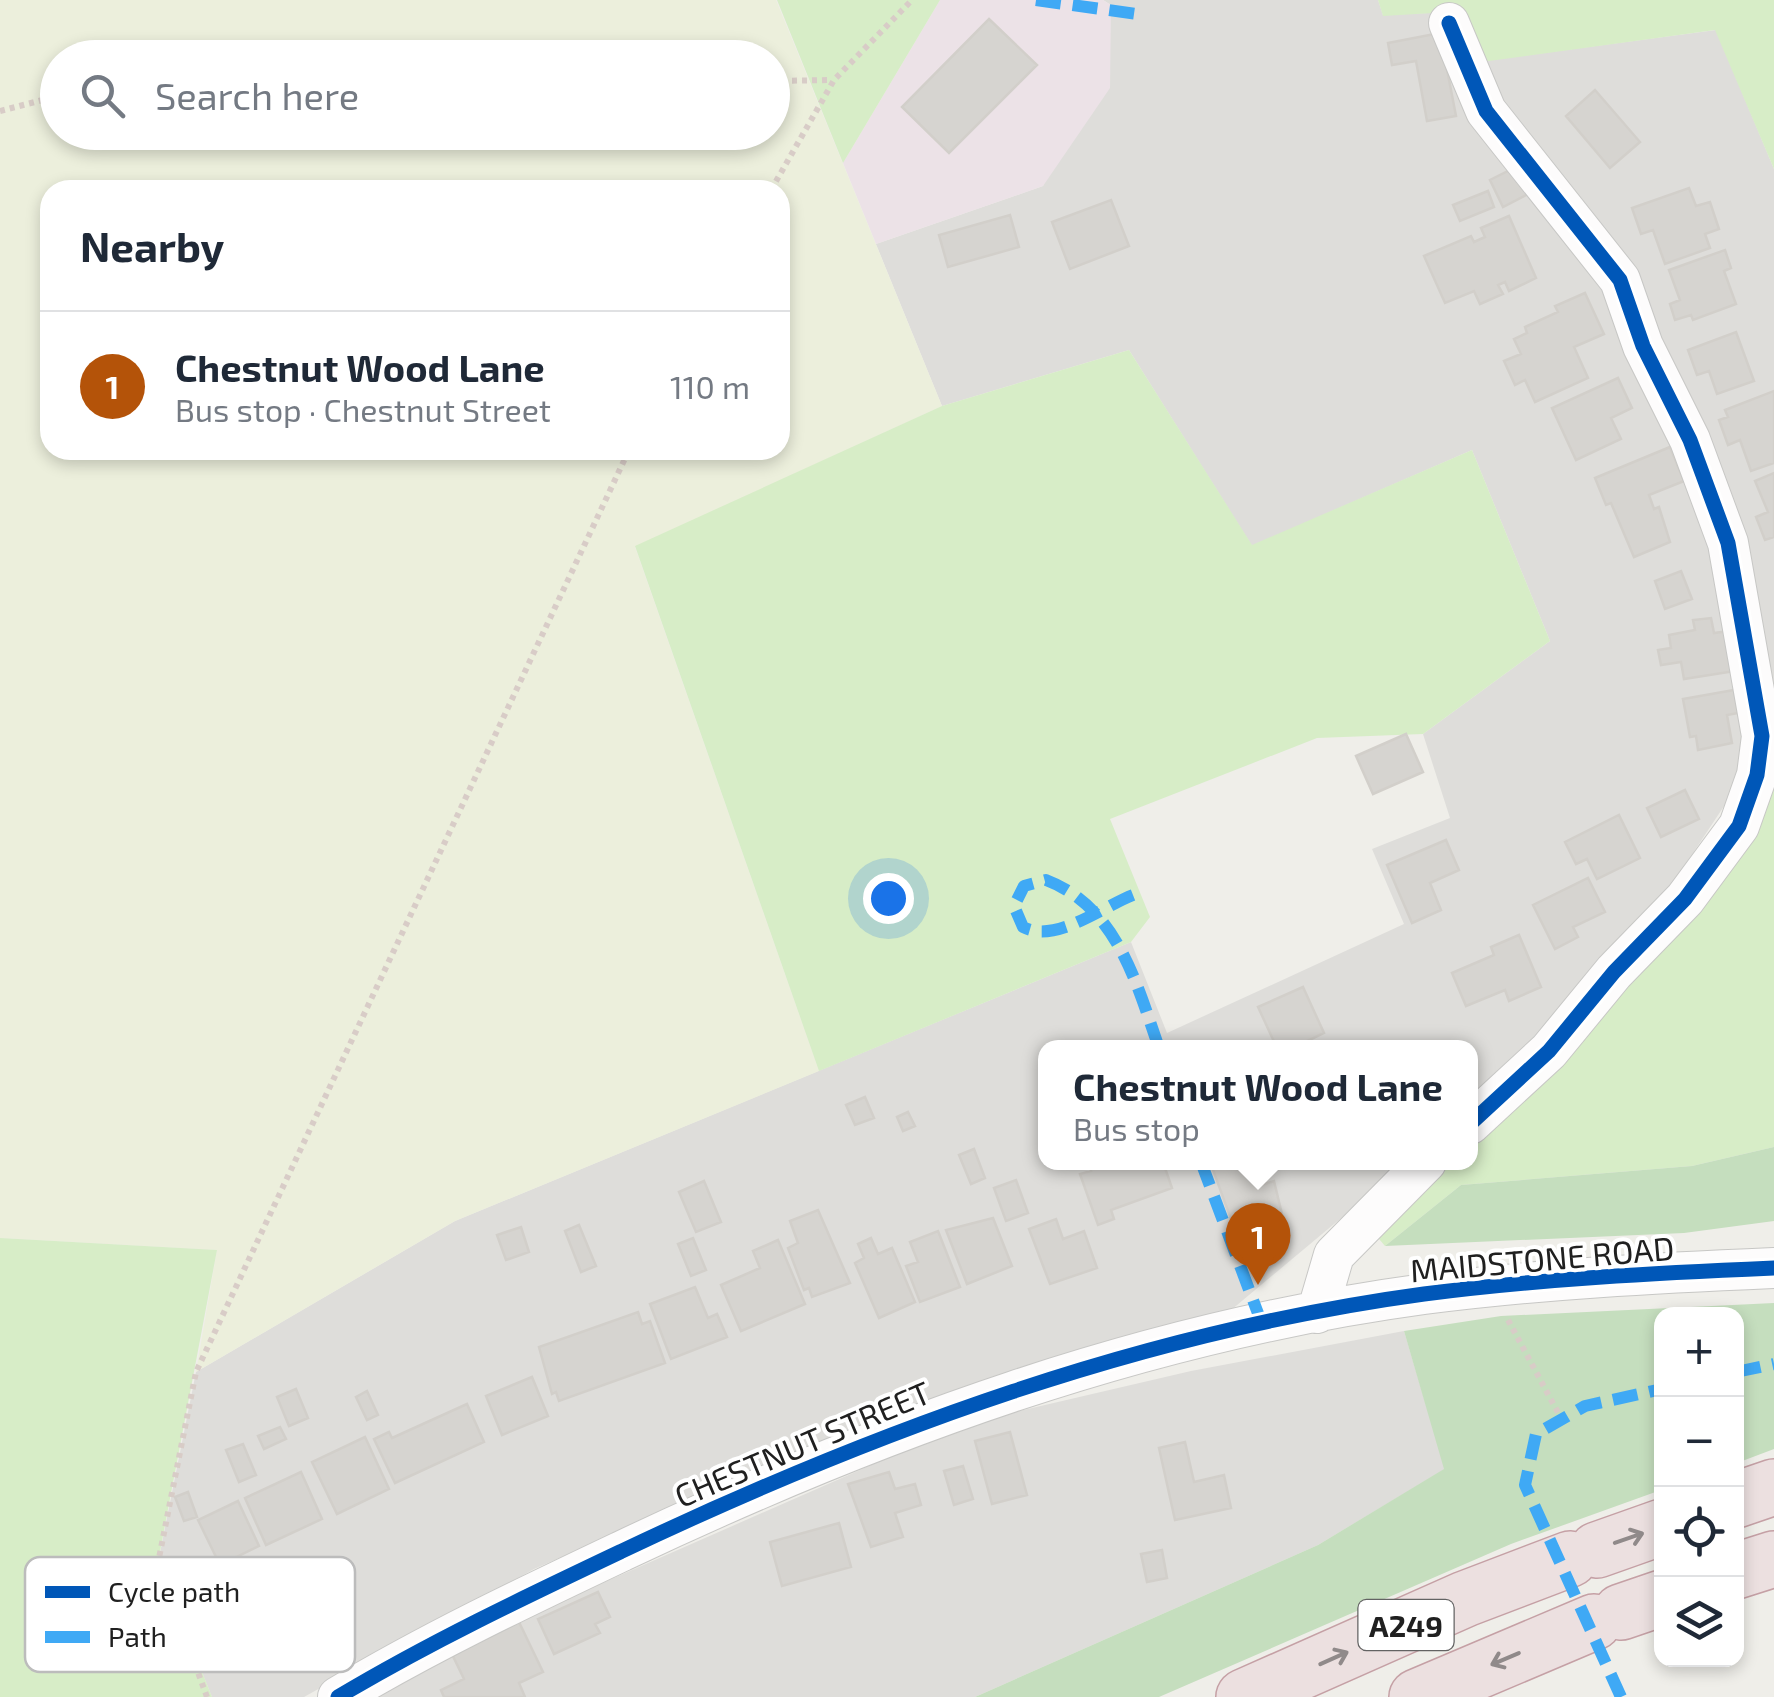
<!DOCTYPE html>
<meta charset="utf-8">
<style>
body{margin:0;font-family:"Exo 2",sans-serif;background:#f2f2f3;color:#1f2937}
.controls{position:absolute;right:30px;bottom:30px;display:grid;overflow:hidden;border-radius:20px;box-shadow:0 5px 15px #0003}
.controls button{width:90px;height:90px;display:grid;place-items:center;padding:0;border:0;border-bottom:2px solid #e0e1e3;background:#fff;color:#1f2937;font:50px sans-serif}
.you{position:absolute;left:888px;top:898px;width:35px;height:35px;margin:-25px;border:8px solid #fff;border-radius:50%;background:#1a73e8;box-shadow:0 0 0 15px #1a73e833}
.badge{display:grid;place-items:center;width:65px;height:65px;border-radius:50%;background:#b45309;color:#fff;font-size:32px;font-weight:700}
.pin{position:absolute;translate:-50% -82px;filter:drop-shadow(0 2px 5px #0008)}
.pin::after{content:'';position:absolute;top:52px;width:35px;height:30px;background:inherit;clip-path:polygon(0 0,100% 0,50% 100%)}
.popup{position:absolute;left:1038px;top:1040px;width:440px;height:130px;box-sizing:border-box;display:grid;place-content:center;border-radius:20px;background:#fff;filter:drop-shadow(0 2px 8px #0005);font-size:32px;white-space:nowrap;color:#747a83}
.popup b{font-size:38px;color:#1f2937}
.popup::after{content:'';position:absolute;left:50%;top:100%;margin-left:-20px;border:20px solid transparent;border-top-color:#fff}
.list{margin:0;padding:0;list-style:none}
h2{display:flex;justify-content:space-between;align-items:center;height:130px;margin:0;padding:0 40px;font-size:42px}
h2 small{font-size:32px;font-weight:400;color:#747a83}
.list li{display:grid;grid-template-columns:65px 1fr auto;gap:30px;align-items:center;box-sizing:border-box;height:150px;padding:0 40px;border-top:2px solid #e0e1e3}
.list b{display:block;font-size:38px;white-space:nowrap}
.list p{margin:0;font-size:32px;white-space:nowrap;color:#747a83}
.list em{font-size:32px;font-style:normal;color:#747a83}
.icon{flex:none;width:55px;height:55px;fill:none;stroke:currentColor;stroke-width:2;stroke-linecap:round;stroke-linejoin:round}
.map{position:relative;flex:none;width:1774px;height:1697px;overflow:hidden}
.search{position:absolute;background:#fff;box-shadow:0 5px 15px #0003;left:40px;top:40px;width:750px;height:110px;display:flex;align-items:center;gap:25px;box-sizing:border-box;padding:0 35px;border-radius:55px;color:#747a83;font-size:38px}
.panel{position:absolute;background:#fff;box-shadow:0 5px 15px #0003;left:40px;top:180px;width:750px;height:280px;border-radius:30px}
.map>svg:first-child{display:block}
</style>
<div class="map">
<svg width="1774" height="1697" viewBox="0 0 1774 1697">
<rect width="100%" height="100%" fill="#efeee9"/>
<path fill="#deddda" d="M1103 0H1378L1383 15 1450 12 1474 62 1716 30 1774 169V694L1749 726 1730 797 1656 909 1471 1111 1470 1048H1046V1162L1407 1163 1224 1316 895 1411 534 1569 304 1697H212L158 1563 196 1372 455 1221 1131 942 1167 1033 1404 924 1372 849 1450 818 1423 734 1550 641 1472 450 1252 546 1129 350 942 406 876 244 1043 186 1111 5Z
M1404 1331 1445 1469 1318 1545 975 1697H367L418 1664 967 1423 1191 1371Z"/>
<path fill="#ece2e7" d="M940 0H1103L1111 5 1110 88 1043 186 876 244 843 163Z"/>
<path fill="#ecefdc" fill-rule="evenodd" d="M0 0H776L942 406 635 547 819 1071 455 1221 196 1372 217 1250 0 1238ZM58 58H772V132H58ZM50 190H780V450H50Z"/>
<path fill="#d7edc7" d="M777 0H940L843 163Z
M1378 0H1774V169L1715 30 1474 63 1450 12 1383 16Z
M1129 350 1252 545 1472 450 1550 641 1423 734 1317 738 1110 819 1150 917 1131 942 819 1071 635 546 942 406Z
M1774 694V1147L1692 1166 1461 1185 1385 1246 1368 1226 1436 1163 1470 1162 1471 1130 1687 904Z
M0 1238 217 1250 158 1562 212 1697H0Z"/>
<path fill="#c5debe" d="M1774 1147V1221L1684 1233 1385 1246 1461 1185 1692 1166Z
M1774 1303V1449L1737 1463 1736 1314H1662L1661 1490 1511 1544 1159 1697H975L1318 1545 1444 1469 1404 1331 1501 1316Z"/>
<path fill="#d6d4d0" stroke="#d2cfca" stroke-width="2.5" d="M989 19 1037 65 949 153 902 107Z
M1440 33 1456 116 1427 121 1416 61 1392 65 1388 43Z
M1595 90 1640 142 1610 168 1566 116Z
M1516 167 1530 193 1503 207 1490 180Z
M1689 188 1696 206 1710 202 1719 229 1705 234 1710 248 1665 264 1653 230 1641 234 1632 208Z
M1488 191 1494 207 1460 221 1453 205Z
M1111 200 1129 246 1070 269 1052 222Z
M1010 215 1019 247 948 267 939 235Z
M1509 216 1536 278 1509 291 1505 282 1498 285 1503 294 1480 304 1474 291 1445 303 1424 256 1471 236 1474 242 1485 237 1481 228Z
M1725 250 1731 268 1724 271 1736 304 1693 320 1691 315 1675 320 1670 304 1680 300 1669 270Z
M1585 293 1604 334 1574 347 1588 378 1535 402 1525 380 1515 385 1504 361 1521 354 1514 339 1527 333 1525 327 1558 312 1555 306Z
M1736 332 1754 381 1717 394 1709 371 1697 375 1688 350Z
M1618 378 1632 408 1611 418 1621 439 1576 460 1552 408Z
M1774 391V463L1751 471 1740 440 1728 445 1719 420 1728 417 1725 410Z
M1670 447 1684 481 1649 495 1654 509 1659 507 1670 542 1634 557 1611 503 1606 505 1595 478Z
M1774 473V537L1765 540 1756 517 1768 512 1755 481Z
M1681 571 1692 599 1665 609 1655 581Z
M1711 618 1714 633 1729 631 1735 671 1684 679 1681 662 1661 665 1658 650 1671 648 1669 635 1695 630 1693 620Z
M1734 690 1738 713 1727 715 1732 743 1698 750 1696 736 1690 737 1683 699Z
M1406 734 1423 772 1373 794 1356 756Z
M1685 790 1699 819 1661 837 1647 808Z
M1619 815 1640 858 1597 879 1587 859 1576 864 1565 842Z
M1446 840 1459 870 1430 883 1441 910 1412 923 1387 865Z
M1588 878 1605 912 1573 927 1578 937 1555 949 1533 905Z
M1519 935 1541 987 1509 1001 1505 990 1466 1006 1452 973 1494 955 1491 947Z
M1303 987 1324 1033 1293 1048H1277L1258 1007Z
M865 1097 874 1118 855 1125 846 1105Z
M908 1112 915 1126 903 1131 897 1117Z
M974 1149 985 1178 971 1184 959 1155Z
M1088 1162H1163L1172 1188 1111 1210 1114 1219 1098 1225 1080 1174 1091 1171Z
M1223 1162H1257L1265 1184 1274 1181 1288 1239 1244 1255 1212 1167Z
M1016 1180 1028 1213 1006 1221 994 1188Z
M704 1181 721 1222 696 1232 679 1192Z
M818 1210 850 1283 812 1297 809 1288 804 1290 788 1248 798 1243 790 1221Z
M993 1218 1012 1266 967 1284 946 1230Z
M1056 1219 1063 1239 1084 1231 1097 1268 1050 1284 1029 1229Z
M579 1225 596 1266 581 1272 565 1231Z
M521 1227 529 1252 506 1260 497 1235Z
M938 1231 960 1287 920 1302 906 1266 918 1262 910 1242Z
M693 1238 706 1270 691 1276 678 1244Z
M871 1238 878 1254 892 1248 915 1302 879 1318 855 1263 864 1258 858 1244Z
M778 1240 805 1304 741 1331 721 1285 760 1268 753 1251Z
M695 1287 708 1318 717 1314 727 1337 671 1359 650 1304Z
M638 1312 642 1324 650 1321 665 1363 559 1401 556 1392 552 1394 539 1347Z
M532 1377 548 1416 502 1435 486 1396Z
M296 1389 308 1418 289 1426 277 1397Z
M367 1391 378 1415 367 1420 356 1397Z
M467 1404 484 1442 395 1483 374 1439 389 1432 392 1438Z
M280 1427 286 1439 264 1449 258 1436Z
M1010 1432 1027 1495 992 1504 975 1441Z
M365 1437 389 1489 337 1514 312 1462Z
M1185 1442 1194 1482 1224 1475 1231 1508 1175 1520 1159 1448Z
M243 1444 256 1475 239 1482 226 1450Z
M963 1466 973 1499 954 1505 944 1471Z
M301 1472 322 1519 266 1545 245 1498Z
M889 1472 895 1489 915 1484 921 1505 895 1513 903 1537 871 1547 848 1484Z
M188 1492 197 1517 184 1521 175 1497Z
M238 1501 259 1546 220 1565 198 1520Z
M839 1523 851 1567 782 1586 770 1542Z
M1162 1550 1167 1578 1147 1582 1141 1554Z
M185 1574 213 1578 210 1608 181 1604Z
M598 1592 610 1617 595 1624 600 1633 554 1654 538 1619Z
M518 1620 543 1672 519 1683 525 1697H444L441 1690 464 1679 451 1652Z"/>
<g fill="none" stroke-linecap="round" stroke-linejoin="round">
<defs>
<path id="minor" d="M1449 23 1486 111 1620 280 1643 346 1690 440 1728 543 1762 736 1757 775 1739 826 1685 899 1614 972 1549 1051 1470 1124
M1317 1313 1334 1255 1426 1162
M338 1697C430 1642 525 1597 622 1551 877 1430 1143 1332 1424 1294 1540 1279 1657 1273 1774 1268"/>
<path id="highway" d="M1736 1500 1774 1487
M1597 1550 1662 1527
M1736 1571 1774 1559
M1621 1612 1662 1598
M1244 1697 1465 1599 1570 1559
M1417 1697 1594 1622"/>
</defs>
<use href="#minor" stroke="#c7c7c5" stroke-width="42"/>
<use href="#highway" stroke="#c5a0a5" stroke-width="58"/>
<path stroke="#d8ccc7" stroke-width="6" stroke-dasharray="5 5" stroke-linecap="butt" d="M772 81 832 80
M0 111 58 96
M771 190 834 80 912 0
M1508 1320 1562 1420
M207 1697 158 1563 196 1372 629 450"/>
<use href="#minor" stroke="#fdfcfc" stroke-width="40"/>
<use href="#highway" stroke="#ece0e0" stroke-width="55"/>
<path stroke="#3fa9f5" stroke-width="12" stroke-dasharray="25 12" stroke-linecap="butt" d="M1036 0 1144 15
M1133 895C1102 907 1055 944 1023 927L1014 906 1024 886 1046 880C1117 907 1136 982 1159 1048
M1201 1162 1262 1324
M1736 1372 1774 1364
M1621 1697 1525 1485 1536 1434 1585 1406 1662 1389"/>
<defs>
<path id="cycleway" d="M1449 23 1486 111 1620 280 1643 346 1690 440 1728 543 1762 736 1757 775 1739 826 1685 899 1614 972 1549 1051 1470 1124
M338 1697C430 1642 525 1597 622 1551 877 1430 1143 1332 1424 1294 1540 1279 1657 1273 1774 1268"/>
</defs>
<use href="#cycleway" stroke="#fff" stroke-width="21"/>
<use href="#cycleway" stroke="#0057b8" stroke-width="15"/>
</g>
<defs><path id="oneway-shaft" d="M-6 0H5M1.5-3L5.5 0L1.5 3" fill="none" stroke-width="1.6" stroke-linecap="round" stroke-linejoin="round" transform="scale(2.5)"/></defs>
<g stroke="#908a8a">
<use href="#oneway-shaft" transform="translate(1629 1538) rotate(-19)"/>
<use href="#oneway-shaft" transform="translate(1334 1658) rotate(-24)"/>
<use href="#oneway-shaft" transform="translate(1505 1659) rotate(157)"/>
</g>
<g text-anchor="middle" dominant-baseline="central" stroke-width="8" stroke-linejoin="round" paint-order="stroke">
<rect fill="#fff" stroke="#636363" stroke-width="2.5" x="1358.5" y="1600" width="95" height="50" rx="8"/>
<g font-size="30" font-weight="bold" fill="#202020">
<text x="1406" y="1625">A249</text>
</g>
<g font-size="32" fill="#202020" stroke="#fff">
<text transform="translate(1542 1258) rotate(-5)">MAIDSTONE ROAD</text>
<text transform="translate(802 1443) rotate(-23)">CHESTNUT STREET</text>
</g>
</g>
<rect x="25" y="1557" width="330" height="115" rx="15" fill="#fff" stroke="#bcbcbc" stroke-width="2.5"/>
<rect x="45" y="1586" width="45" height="12" fill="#0057b8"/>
<rect x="45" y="1631" width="45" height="12" fill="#3fa9f5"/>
<g font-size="28" fill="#202020">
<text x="108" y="1602">Cycle path</text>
<text x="108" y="1647">Path</text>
</g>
</svg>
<div class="controls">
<button>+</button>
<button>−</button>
<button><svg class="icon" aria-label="locate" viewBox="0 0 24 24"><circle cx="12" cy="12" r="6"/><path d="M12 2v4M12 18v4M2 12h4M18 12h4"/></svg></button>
<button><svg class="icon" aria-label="layers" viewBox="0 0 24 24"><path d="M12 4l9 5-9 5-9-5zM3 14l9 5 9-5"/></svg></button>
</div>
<div class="you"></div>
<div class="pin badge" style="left:1258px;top:1285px">1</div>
<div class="popup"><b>Chestnut Wood Lane</b>Bus stop</div>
<div class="search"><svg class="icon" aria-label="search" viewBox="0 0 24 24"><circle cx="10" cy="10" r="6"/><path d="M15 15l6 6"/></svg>Search here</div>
<section class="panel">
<h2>Nearby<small></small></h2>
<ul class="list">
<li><span class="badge">1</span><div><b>Chestnut Wood Lane</b><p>Bus stop · Chestnut Street</p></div><em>110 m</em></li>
</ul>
</section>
</div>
